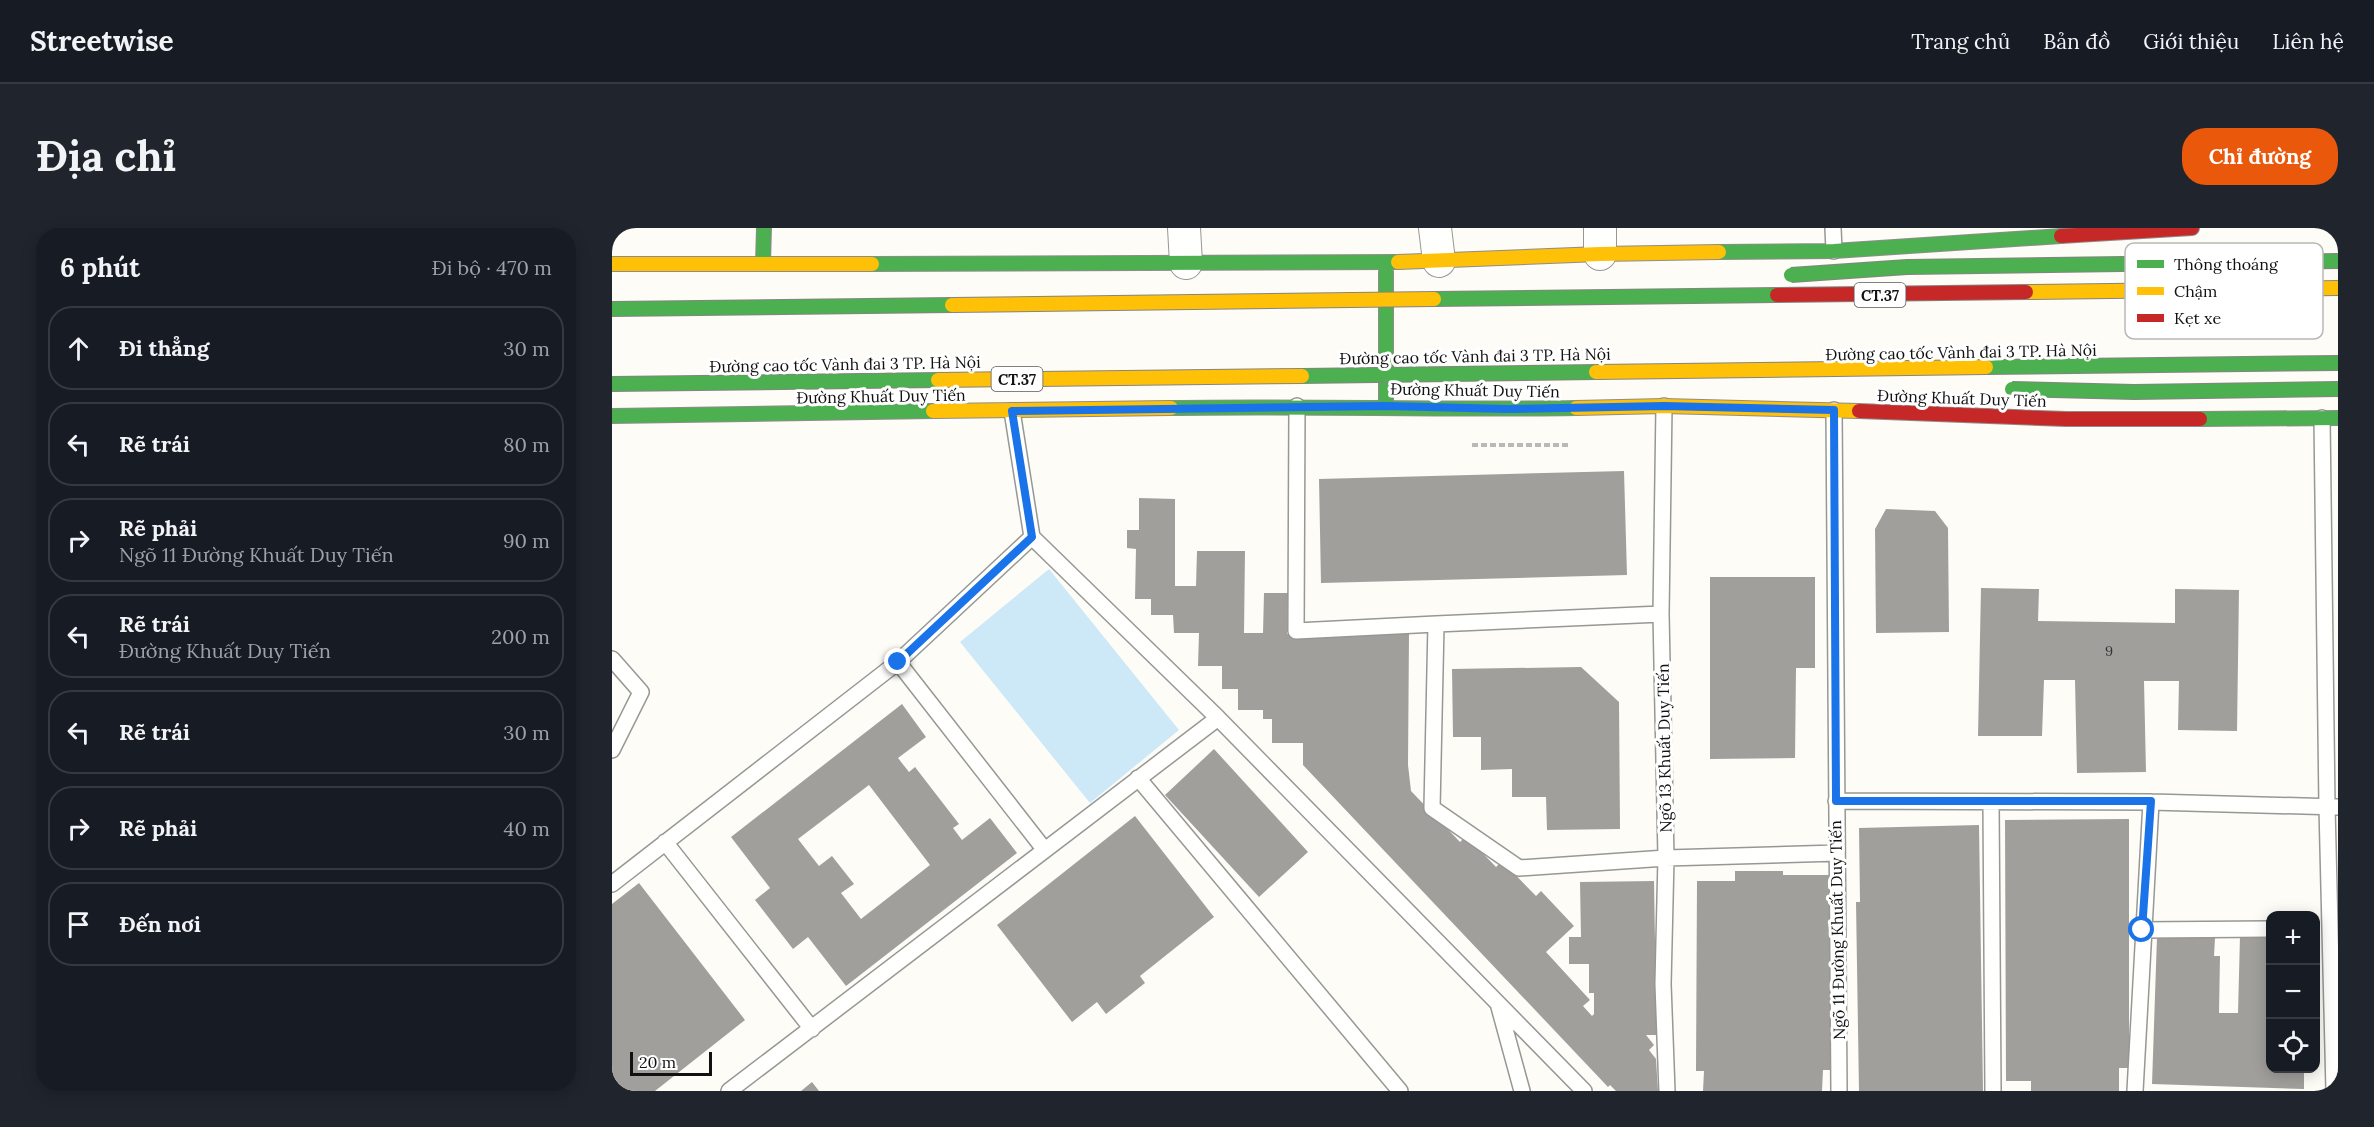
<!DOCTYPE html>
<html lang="vi">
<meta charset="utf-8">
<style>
body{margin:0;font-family:Lora,serif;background:#20242c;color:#f1f3f6}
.controls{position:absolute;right:18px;bottom:18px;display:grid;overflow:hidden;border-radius:12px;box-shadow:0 3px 15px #0003}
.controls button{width:54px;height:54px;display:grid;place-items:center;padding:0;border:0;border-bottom:2px solid #363941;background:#171b24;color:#f1f3f6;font:30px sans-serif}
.scale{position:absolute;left:18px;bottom:15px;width:82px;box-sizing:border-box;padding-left:6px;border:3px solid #111;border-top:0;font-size:16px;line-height:21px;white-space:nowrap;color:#111;-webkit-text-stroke:4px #fff;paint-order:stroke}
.stop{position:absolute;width:18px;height:18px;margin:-14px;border:4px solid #1a73e8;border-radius:50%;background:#fff}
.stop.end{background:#1a73e8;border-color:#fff;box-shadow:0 2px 6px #0008}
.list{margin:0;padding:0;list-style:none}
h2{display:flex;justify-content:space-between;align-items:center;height:78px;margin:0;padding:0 24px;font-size:26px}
h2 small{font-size:20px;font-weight:400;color:#9ea1a6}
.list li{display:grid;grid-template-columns:39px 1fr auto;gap:18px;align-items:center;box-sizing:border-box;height:84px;margin:0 12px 12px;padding:0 12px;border:2px solid #363941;border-radius:24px}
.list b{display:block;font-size:22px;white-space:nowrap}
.list p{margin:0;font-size:20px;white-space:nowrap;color:#9ea1a6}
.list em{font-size:20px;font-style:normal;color:#9ea1a6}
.icon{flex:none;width:33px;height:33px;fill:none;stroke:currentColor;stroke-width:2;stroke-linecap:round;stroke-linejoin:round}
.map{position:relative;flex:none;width:1726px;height:863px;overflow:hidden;border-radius:24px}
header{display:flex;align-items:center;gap:36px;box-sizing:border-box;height:84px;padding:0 30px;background:#171b24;border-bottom:2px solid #363941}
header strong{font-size:28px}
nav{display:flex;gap:33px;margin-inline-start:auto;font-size:21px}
.intro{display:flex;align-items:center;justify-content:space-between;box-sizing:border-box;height:144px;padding:0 36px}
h1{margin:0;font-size:42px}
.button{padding:15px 27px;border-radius:24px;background:#ea580c;color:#fff;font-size:21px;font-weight:700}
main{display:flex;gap:36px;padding:0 36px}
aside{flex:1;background:#171b24;border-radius:24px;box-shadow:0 3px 15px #0003}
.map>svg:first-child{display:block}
</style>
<header>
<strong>Streetwise</strong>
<nav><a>Trang chủ</a><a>Bản đồ</a><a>Giới thiệu</a><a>Liên hệ</a></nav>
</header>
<div class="intro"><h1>Địa chỉ</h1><a class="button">Chỉ đường</a></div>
<main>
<aside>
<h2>6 phút<small>Đi bộ · 470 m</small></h2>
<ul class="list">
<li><svg class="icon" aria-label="ahead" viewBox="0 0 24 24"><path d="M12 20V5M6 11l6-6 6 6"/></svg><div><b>Đi thẳng</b></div><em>30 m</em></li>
<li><svg class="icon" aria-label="left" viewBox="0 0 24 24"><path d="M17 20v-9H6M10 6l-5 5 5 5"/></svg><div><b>Rẽ trái</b></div><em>80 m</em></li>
<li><svg class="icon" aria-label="right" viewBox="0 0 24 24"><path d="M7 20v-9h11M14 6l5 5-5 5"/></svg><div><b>Rẽ phải</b><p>Ngõ 11 Đường Khuất Duy Tiến</p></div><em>90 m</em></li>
<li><svg class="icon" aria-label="left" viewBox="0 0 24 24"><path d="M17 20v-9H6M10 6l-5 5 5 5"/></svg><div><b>Rẽ trái</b><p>Đường Khuất Duy Tiến</p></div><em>200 m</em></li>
<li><svg class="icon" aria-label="left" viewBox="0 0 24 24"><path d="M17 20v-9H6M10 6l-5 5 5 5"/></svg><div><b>Rẽ trái</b></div><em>30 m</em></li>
<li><svg class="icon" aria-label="right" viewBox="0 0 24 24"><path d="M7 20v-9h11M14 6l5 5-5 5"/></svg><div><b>Rẽ phải</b></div><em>40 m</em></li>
<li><svg class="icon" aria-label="arrive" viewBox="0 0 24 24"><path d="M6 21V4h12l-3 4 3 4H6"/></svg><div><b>Đến nơi</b></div></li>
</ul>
</aside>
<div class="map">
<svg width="1726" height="863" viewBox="0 0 1726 863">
<rect width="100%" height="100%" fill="#fdfcf7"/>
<path fill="#cde8f7" d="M437 341 567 502 478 575 348 414Z"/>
<path fill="#a19f9c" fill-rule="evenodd" d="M1012 243 1015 347 709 355 707 251Z
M527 270 563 271V358H584L585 323H633L632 405H651L652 365H676L675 406H797L796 537 799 563 848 614 854 608 884 639 890 633 924 668 929 663 962 698 934 724 978 772 971 778 980 788 982 786V765H977V736H957V709H969L968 654 1042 653 1044 773 1047 807H1034L1042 817 1037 822 1044 831 1046 863H1004L998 857 996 859 691 537V515H660V491H651V482H626V461H610V438H586L587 405H562L561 387H539V371H523L524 321 515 320V302H527Z
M1274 281 1323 283 1336 300 1337 404 1264 405 1263 301Z
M1098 349H1203V440H1184L1183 530 1098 531Z
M1369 360 1427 361 1426 393 1563 395V361L1627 362 1625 503 1566 502 1567 453H1532L1534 544 1465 545 1463 452H1432L1430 508H1366Z
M969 439 1007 474 1008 601 935 602 934 569H900V541L869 542V509H841L840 441Z
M290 476 314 509 286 530 297 544 303 539 347 596 341 600 350 612 378 590 405 625 234 758 196 709 181 721 143 672 158 660 119 609ZM257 557 318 637 249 691 229 665 242 656 220 628 207 638 186 611Z
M602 521 696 624 647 669 553 567Z
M523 588 602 689 528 748 533 755 494 786 485 774 460 794 385 697Z
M1517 591V840H1507V863H1419V853H1394L1393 592Z
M1367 597 1371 863H1247L1244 674H1248L1247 600Z
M1123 643H1171V647H1220V842H1211L1210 863H1091L1092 843H1084L1085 653H1123Z
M27 655 133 792 43 863H5L0 856V676Z
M1628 708 1658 709V840H1692V861L1540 856 1545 709 1603 710 1602 728H1608L1607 785H1626Z
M200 854 207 863H189Z"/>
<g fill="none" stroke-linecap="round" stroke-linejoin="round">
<defs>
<path id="lane" d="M1221 0 1222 23
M685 178 684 403 824 396 820 580 907 640 1054 630 1225 625
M1052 178 1049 386 1054 630 1051 756 1055 863
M1222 182 1227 863
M1710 190 1715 579 1722 863
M420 309 606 490 972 863
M824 396 1049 386
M0 431 29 464 0 522
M286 434 432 621
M526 550 788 863
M1224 573 1539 574 1726 579
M1379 575 1381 863
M53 614 200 801
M0 656 286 434 420 309 400 183
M1530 702 1658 701
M887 779 910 863
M117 863 606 490
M1523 863 1539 574"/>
<path id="street" d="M572 0 574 35
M823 0 827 33
M988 0V26"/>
<path id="fast" d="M1107 24 1222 23 1449 8
M151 35 152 0
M260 36 786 34
M774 43V174
M559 180C694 178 829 182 964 180
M0 188 321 183
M1588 191 1726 190"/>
<path id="slow" d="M786 34 988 26 1107 24
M0 36H260
M964 180 1052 178 1247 183
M321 183 559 180"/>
<path id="jam" d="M1449 8 1580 0
M1247 183 1454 191H1588"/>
</defs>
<use href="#lane" stroke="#979795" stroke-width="18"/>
<use href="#street" stroke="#979795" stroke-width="34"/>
<use href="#fast" stroke="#8e8d8b" stroke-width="16"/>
<use href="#slow" stroke="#8e8d8b" stroke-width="16"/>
<use href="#jam" stroke="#8e8d8b" stroke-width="16"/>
<path stroke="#b9b9b8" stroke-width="4" stroke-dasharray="6 3" stroke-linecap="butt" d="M860 217H959"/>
<use href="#lane" stroke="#fffffe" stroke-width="15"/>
<use href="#street" stroke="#fffffe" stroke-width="32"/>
<use href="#fast" stroke="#4caf50" stroke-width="14"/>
<use href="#slow" stroke="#ffc107" stroke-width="14"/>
<use href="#jam" stroke="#c62828" stroke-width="14"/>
<defs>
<path id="fast-bridge" d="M1179 47 1295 39 1726 33
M822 71 1165 67
M0 81 340 77
M1374 139 1726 135
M690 148 984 144
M0 156 326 152
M1400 161 1522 164 1726 161"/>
<path id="slow-bridge" d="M1414 64 1726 60
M340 77 822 71
M984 144 1374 139
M326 152 690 148"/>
<path id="jam-bridge" d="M1165 67 1414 64"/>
</defs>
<use href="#fast-bridge" stroke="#858482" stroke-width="16" stroke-linecap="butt"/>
<use href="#slow-bridge" stroke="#858482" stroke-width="16" stroke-linecap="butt"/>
<use href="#jam-bridge" stroke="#858482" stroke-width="16" stroke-linecap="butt"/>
<use href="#fast-bridge" stroke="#4caf50" stroke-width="14"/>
<use href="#slow-bridge" stroke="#ffc107" stroke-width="14"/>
<use href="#jam-bridge" stroke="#c62828" stroke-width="14"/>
</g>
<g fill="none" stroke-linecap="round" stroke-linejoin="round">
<path stroke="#1a73e8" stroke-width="8" d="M286 434 420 309 400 183 774 178 896 181 1052 178 1222 182 1224 573H1539L1530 702"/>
</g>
<g text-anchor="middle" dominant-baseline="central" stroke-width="6" stroke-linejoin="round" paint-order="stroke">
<g font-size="14" fill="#353434">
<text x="1497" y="423">9</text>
</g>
<g fill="#fff" stroke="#585858" stroke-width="1.5">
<rect x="1242.5" y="55" width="51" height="24" rx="4.5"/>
<rect x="379.5" y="139" width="51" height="24" rx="4.5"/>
</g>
<g font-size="15" font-weight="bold" fill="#111">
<text x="1268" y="67">CT.37</text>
<text x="405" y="151">CT.37</text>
</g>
<g font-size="16" fill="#111" stroke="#fff">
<text transform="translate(1349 124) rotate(-1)">Đường cao tốc Vành đai 3 TP. Hà Nội</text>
<text transform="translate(863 128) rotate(-1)">Đường cao tốc Vành đai 3 TP. Hà Nội</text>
<text transform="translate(233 136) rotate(-1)">Đường cao tốc Vành đai 3 TP. Hà Nội</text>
<text transform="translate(863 162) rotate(1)">Đường Khuất Duy Tiến</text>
<text transform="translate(269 168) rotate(-1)">Đường Khuất Duy Tiến</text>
<text transform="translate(1350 170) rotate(2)">Đường Khuất Duy Tiến</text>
<text transform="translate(1052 520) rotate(-91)">Ngõ 13 Khuất Duy Tiến</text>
<text transform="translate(1225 702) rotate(-91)">Ngõ 11 Đường Khuất Duy Tiến</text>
</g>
</g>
<rect x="1513" y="15" width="198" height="96" rx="9" fill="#fff" stroke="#b8b8b8" stroke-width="1.5"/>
<rect x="1525" y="32" width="27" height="8" fill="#4caf50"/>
<rect x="1525" y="59" width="27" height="8" fill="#ffc107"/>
<rect x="1525" y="86" width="27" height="8" fill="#c62828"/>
<g font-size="16" fill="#111">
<text x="1562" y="42">Thông thoáng</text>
<text x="1562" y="69">Chậm</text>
<text x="1562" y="96">Kẹt xe</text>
</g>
</svg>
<div class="controls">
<button>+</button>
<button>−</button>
<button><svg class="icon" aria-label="locate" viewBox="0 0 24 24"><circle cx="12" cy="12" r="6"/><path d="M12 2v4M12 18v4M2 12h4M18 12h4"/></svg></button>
</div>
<div class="scale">20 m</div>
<div class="stop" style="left:1530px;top:702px"></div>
<div class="stop end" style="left:286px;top:434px"></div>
</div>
</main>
